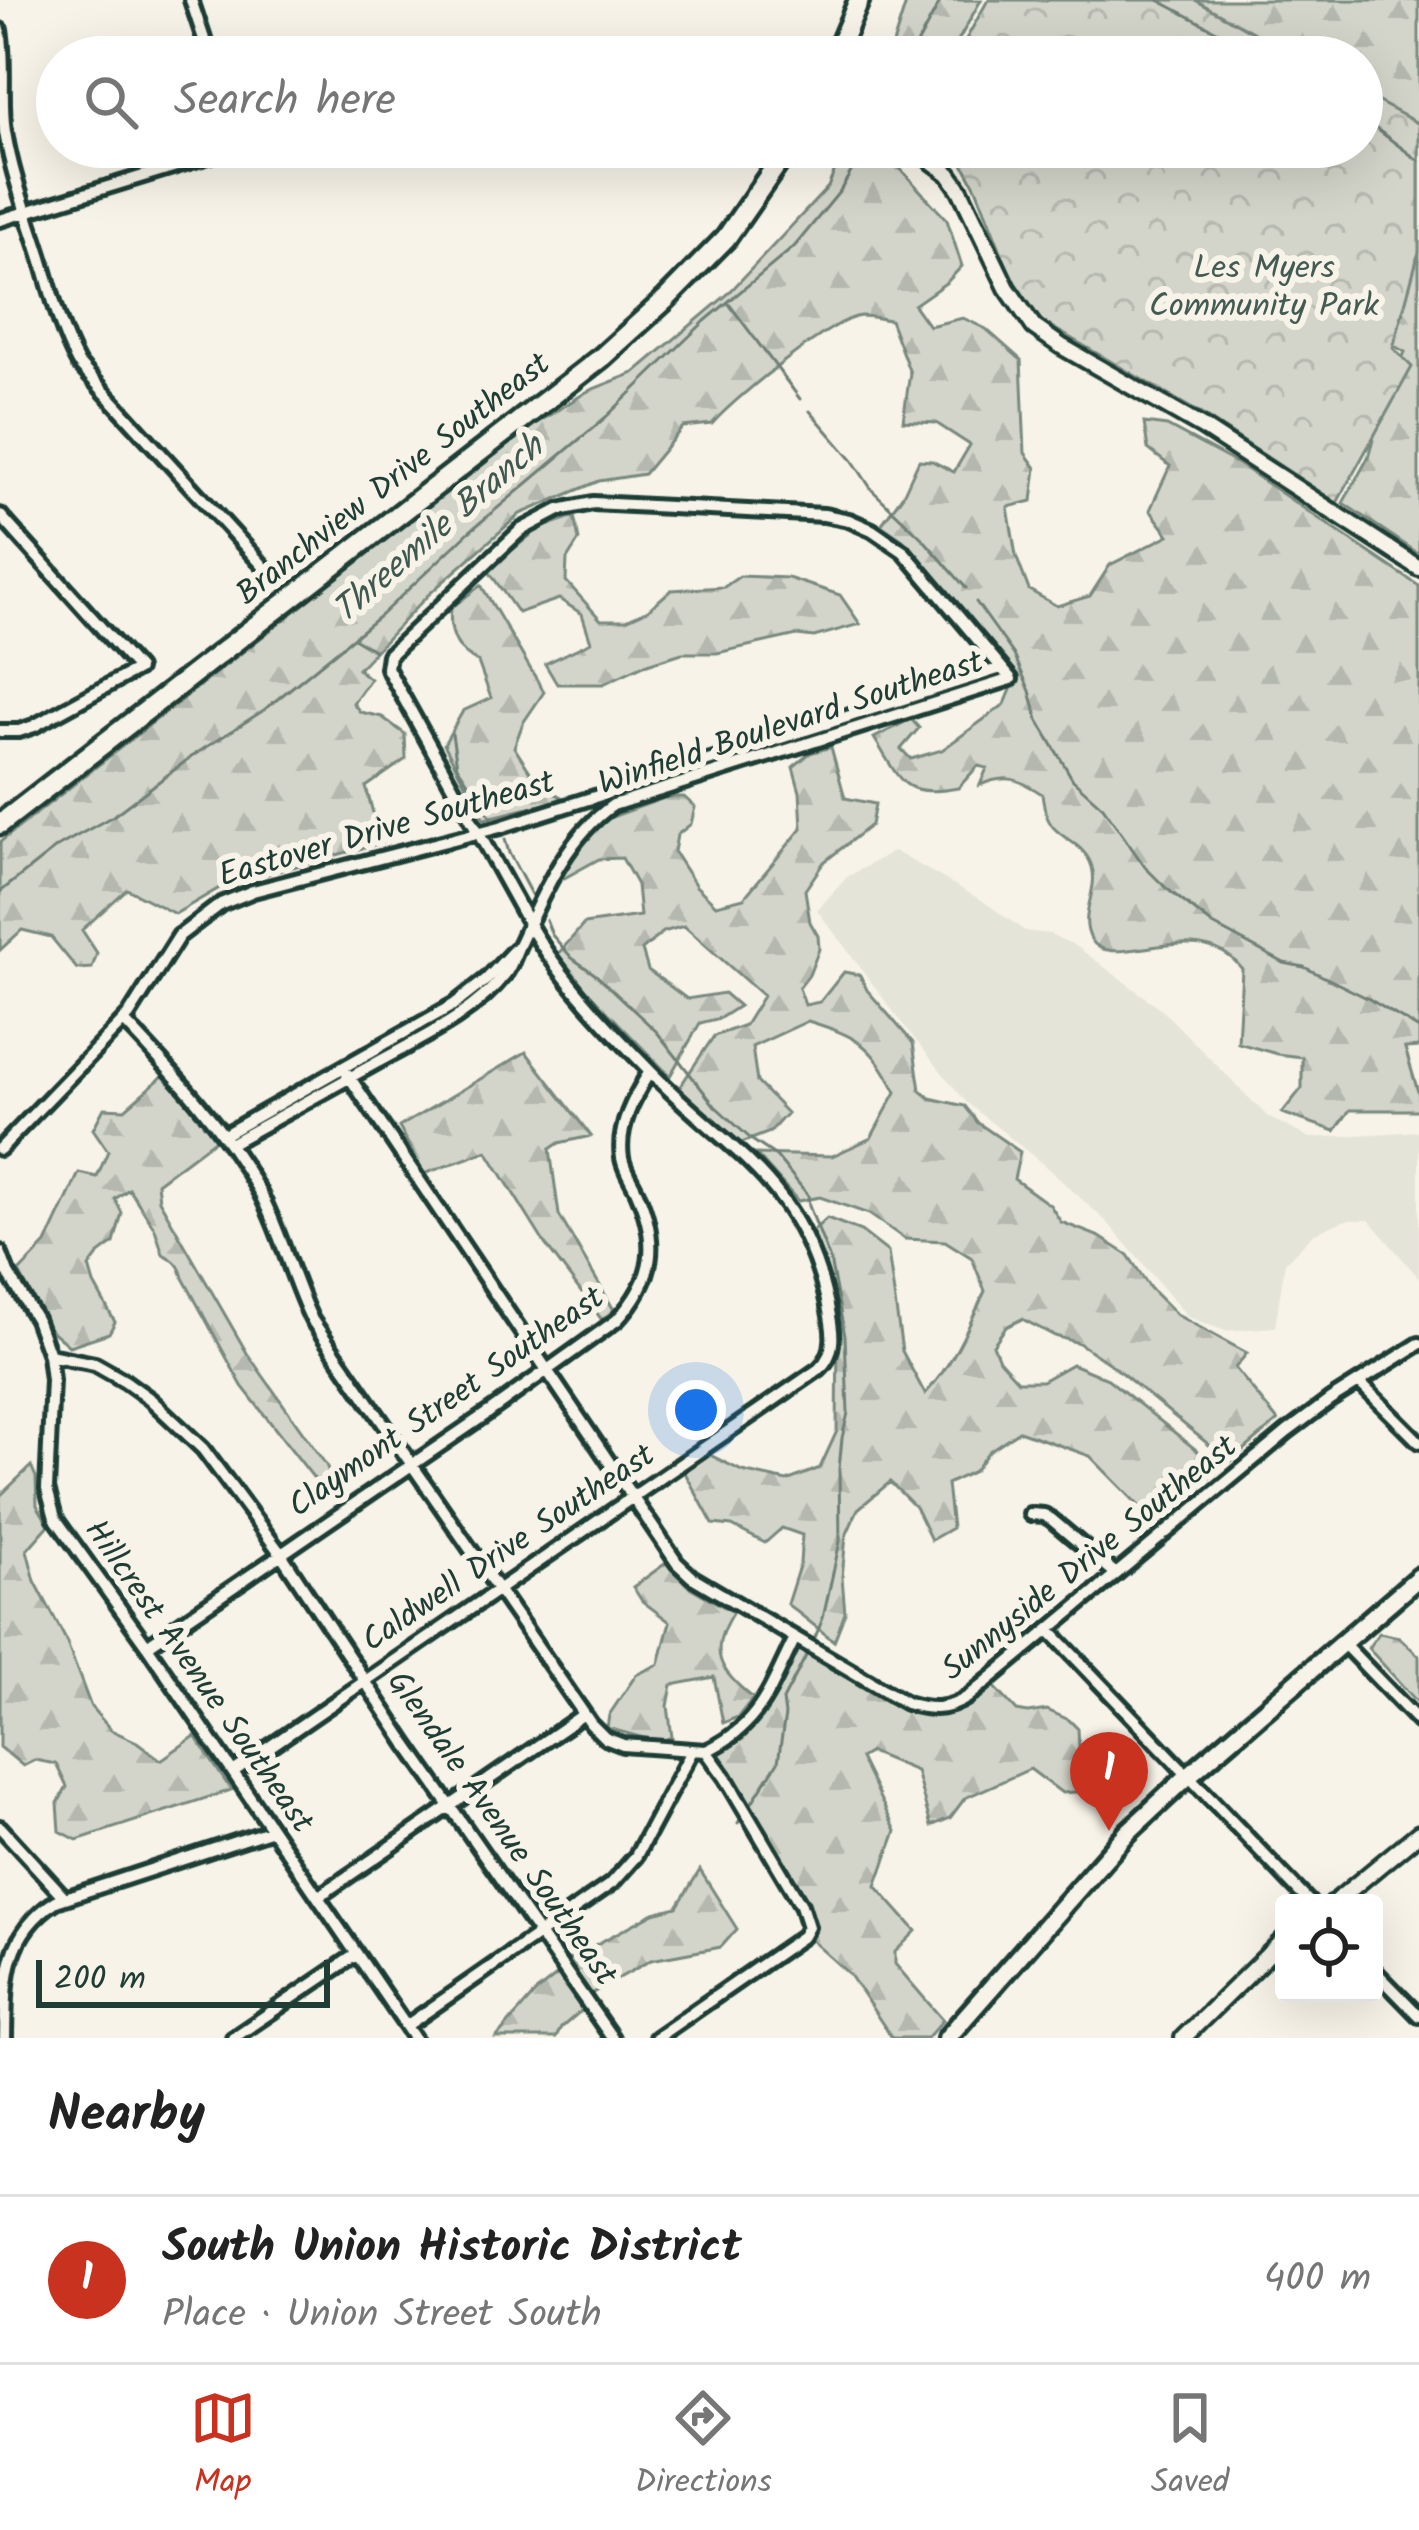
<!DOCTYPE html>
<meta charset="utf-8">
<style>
body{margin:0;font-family:Kalam,sans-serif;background:#f6f6f6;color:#222}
.controls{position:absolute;right:36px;bottom:36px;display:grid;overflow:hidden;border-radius:12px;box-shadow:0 12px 48px #0002}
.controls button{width:108px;height:108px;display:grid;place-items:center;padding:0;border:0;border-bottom:3px solid #e0e0e0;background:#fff;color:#222;font:60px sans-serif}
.scale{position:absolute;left:36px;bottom:30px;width:294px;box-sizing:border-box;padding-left:12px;border:6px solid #1f3d34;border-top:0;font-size:33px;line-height:42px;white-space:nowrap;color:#1f3d34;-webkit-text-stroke:9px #f7f3e8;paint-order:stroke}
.you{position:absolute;left:696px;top:1410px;width:42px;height:42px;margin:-30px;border:9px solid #fff;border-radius:50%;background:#1a73e8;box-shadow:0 0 0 18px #1a73e833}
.badge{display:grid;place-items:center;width:78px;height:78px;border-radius:50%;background:#c8321e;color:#fff;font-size:39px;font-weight:700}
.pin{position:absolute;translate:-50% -99px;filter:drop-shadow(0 3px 6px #0008)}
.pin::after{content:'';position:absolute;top:63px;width:42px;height:36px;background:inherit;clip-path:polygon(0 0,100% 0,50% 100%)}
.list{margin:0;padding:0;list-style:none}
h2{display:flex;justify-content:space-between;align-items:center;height:156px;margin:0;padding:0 48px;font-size:51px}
h2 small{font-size:39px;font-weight:400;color:#767676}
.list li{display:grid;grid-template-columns:78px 1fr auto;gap:36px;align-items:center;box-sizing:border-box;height:168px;padding:0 48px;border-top:3px solid #e0e0e0}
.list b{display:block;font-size:45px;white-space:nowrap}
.list p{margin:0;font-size:39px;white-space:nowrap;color:#767676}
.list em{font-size:39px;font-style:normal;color:#767676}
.icon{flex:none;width:66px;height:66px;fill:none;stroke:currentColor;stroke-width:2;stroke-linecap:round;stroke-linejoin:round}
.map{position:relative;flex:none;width:1419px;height:2038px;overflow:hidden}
.search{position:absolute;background:#fff;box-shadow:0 12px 48px #0002;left:36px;right:36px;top:36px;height:132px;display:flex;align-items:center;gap:30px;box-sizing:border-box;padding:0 42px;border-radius:66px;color:#767676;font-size:45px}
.sheet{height:324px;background:#fff}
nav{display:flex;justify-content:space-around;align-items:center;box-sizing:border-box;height:168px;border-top:3px solid #e0e0e0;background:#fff;font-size:33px;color:#767676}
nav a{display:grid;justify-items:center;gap:6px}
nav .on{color:#c8321e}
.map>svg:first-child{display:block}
</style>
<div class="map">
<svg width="1419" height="2038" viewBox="0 0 1419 2038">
<defs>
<pattern id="forest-firs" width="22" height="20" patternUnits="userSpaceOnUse" patternTransform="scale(3)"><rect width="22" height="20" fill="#d3d5ca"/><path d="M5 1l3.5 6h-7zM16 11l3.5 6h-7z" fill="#b5b8ae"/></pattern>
<pattern id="park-crowns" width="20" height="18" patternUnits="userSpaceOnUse" patternTransform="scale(3)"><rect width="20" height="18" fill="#d3d5ca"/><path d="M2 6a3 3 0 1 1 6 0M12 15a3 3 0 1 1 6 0" fill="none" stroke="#b5b8ae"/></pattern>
</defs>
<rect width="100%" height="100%" fill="#f7f3e8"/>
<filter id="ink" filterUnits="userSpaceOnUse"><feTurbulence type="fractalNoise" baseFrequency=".00833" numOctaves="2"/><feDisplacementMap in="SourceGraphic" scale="24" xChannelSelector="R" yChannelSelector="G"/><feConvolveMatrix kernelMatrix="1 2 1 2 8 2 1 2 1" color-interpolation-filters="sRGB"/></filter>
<g filter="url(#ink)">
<path fill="#e5e4d9" d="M894 851 983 901 1025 931 1050 934 1076 946 1160 1008 1268 1117 1310 1138 1419 1131V1278L1369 1220H1346L1313 1234 1285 1263 1275 1327 1225 1331 1188 1317 1107 1222 1044 1165 966 1102 905 1027 817 910 847 877Z"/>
<path fill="url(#forest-firs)" stroke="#79897f" stroke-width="3" d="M907 0H981L949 57H889Z
M1186 0H1419V148L1362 112V57H1275Z
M1419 150V554L1343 503 1368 458 1383 403 1405 352 1385 341Z
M842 153 895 163 947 220 962 266 947 282 914 305 929 326 963 318 986 329 1021 360 1025 453 1036 468 1032 501 1008 507 1016 556 1029 590 1057 606 1090 596 1110 565 1169 535 1150 510 1170 466 1148 449 1144 423 1167 426 1238 464 1419 586V1047L1405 1048 1419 1095V1110H1350L1335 1131 1282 1113 1302 1088V1057L1277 1054 1238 1043 1242 969C1199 912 1110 975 1091 939 1078 916 1099 891 1092 867 1086 846 1066 841 1054 828 1045 818 1044 806 1042 794 1018 778 1007 774 980 785L987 768 978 766 958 788C901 798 902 782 874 738L911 719 919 728 901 749 911 759 942 750 1005 704 1017 675 903 540 881 525 903 495 919 460 932 461 954 472 970 445 936 423 903 421 910 373 890 320C881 319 870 316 861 316 833 318 732 400 712 424L683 427 644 474 599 481 520 514 428 595 358 669 370 679 353 703 360 712 382 717 405 734 406 759 366 787 381 843 223 886 175 914 127 889 82 930 97 953 92 968 77 969 51 937 22 930 0 950V842L526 430 588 391 634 373 728 294 828 187Z
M574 516 579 540 567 559 566 581 601 620H626L648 610 671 590 724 587 740 576 788 578 840 595 860 624 814 637 797 635 717 653H682L644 665 603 684H557L545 664 591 642 582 614 559 599 518 613 488 570 538 529Z
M481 585 544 692 523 723 514 747 538 784 565 799 484 819 444 744 463 711 491 698 478 662C456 651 448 633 451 608Z
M831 747 845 798 875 804 871 825 824 862 805 890 810 922 818 936 819 949 809 975 799 988 805 1005 820 1002 844 972 860 975 867 990 913 1043 920 1090 930 1098 965 1106 978 1123 1020 1152 1014 1179 1050 1205 1061 1222 1100 1237 1128 1255 1150 1288 1177 1315 1247 1353 1235 1368 1278 1421 1230 1462 1113 1366 1079 1343 1055 1336 1022 1319 1006 1327 993 1345 999 1360 1018 1381H1042L1072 1364 1108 1379 1220 1469 1155 1522 1090 1456 1019 1431 989 1451 974 1471 947 1484 952 1528 931 1540 915 1507 890 1482 858 1509 846 1536 842 1577 845 1613 834 1641 787 1604 800 1563 802 1535 782 1528 765 1543 732 1526 713 1524 684 1471 708 1454 742 1471 787 1481 820 1468 837 1431 838 1330 825 1267 813 1231 827 1218 861 1231 888 1252 902 1351 925 1394C953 1364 968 1328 985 1291L972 1258 945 1241 905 1239 869 1214 820 1197 798 1201 756 1154 832 1156 871 1138 896 1092C871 1044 859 1037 808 1021L752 1047 757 1082 787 1113 770 1132 739 1144 679 1088 714 1036 745 1025 763 996 684 926 663 932 642 950 648 970 687 999 724 993 739 1006 720 1018 700 1023 670 1076 589 993 558 954 584 924 640 916 637 885 622 858 599 859 559 881 586 839 606 819 667 797H684L695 807 691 824 677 835 674 852 696 886 716 905 744 898 802 828 800 792 793 767 810 753Z
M526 1052 591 1136 559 1143 550 1149 559 1215 614 1310 602 1320 545 1244 487 1151 424 1174 399 1127Z
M164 1075 217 1138 157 1183 159 1200 247 1353 326 1465 340 1497 326 1494 242 1386 183 1278C180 1264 174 1260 163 1254L155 1229 129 1189 115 1199 122 1213 114 1243 98 1255 89 1267 94 1284 115 1322 109 1333 69 1346 49 1329 19 1272 46 1244 79 1173 97 1177 108 1151 93 1129 104 1108 125 1109Z
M31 1466 36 1477 37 1505 49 1525 27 1550 35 1581 65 1638 91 1707 111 1730 137 1742 161 1760 195 1736 231 1790 77 1840 60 1831 58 1803 67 1787 56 1764 35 1760 23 1766 0 1747V1496Z
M666 1563 688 1586 733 1612C707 1653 719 1670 753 1698L738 1717 723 1723 714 1677 672 1685 668 1706 672 1737 659 1742 607 1728 609 1715 636 1675 659 1664 670 1622 642 1601 633 1587Z
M1379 1633 1399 1637 1419 1656V1704L1368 1648Z
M798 1645C831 1664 918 1725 953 1712 968 1707 980 1693 992 1684L1017 1711 1028 1713 1047 1710 1069 1720 1078 1729 1079 1747 1076 1765 1090 1791 1062 1793 1030 1769 965 1798 950 1818 931 1826 916 1771 870 1752 860 1758 896 1831 876 1886 916 1931 895 1952V1964L943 2020 927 2038H892L850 1975 811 1940 813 1917 716 1753 743 1739 763 1717Z
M700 1870 737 1929 721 1947 651 1960 589 1995 564 1962 654 1913 677 1907Z
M559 1974 583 2009 561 2028 556 2038H496L536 1992Z"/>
<path fill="url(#park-crowns)" stroke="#79897f" stroke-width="3" d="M988 0H1195L1297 57H956Z
M1362 93 1419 124V252L1393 348 1412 367 1337 503 1203 415 1043 322 1027 305 1012 279 976 188 963 164 942 147H1362Z"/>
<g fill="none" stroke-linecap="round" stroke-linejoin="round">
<path stroke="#6f8077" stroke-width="3" d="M1158 0 1226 36 1259 57
M910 57 941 0
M1362 118 1419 161
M729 304 800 399
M810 411 853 461 872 490 924 540 966 588
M976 602 1014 655 1030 691 1038 720 1073 780 1103 807 1145 867 1166 888 1213 925 1284 963 1304 967 1369 999 1419 1029
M355 639 375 651
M452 734 457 766 491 817
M505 839 509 853 533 898
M0 892 57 847 113 816 194 755 264 710 381 615 469 532 606 417 705 321 794 247 840 191 863 151
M546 920 552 935 572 958 596 975 657 1032 715 1106 752 1140 776 1156 808 1195 809 1206 830 1260 845 1336 848 1413 842 1438 839 1469 840 1541 823 1618 814 1640
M751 1804 778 1762 785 1715 783 1700 807 1654
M738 1823 741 1818"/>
<defs>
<path id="minor" d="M191 0 210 57
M0 30C6 64 0 99 5 132 12 175 28 217 41 258 52 294 60 330 78 363L266 569
M528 57C591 40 605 37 668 57
M0 220 238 147
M0 515 138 669 34 726 19 731H0
M124 1021C174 1074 222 1125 258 1189 281 1231 291 1277 312 1320L591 1724 605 1738 623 1745 706 1751 725 1777 801 1905 808 1927 803 1936 656 2038
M344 1069 677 1563 692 1577 906 1703C929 1710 947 1711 968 1697L1287 1432 1330 1400 1419 1344
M224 1135 455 1004 487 979 515 949
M230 1144C279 1117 328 1090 376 1063 421 1038 473 1015 505 974 513 964 515 952 521 941 544 891 568 836 613 805L1011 679 904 552 872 530 849 520 824 515 593 503 559 510 521 530 389 655 387 668 529 924C560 979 608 1028 652 1073 731 1154 799 1179 827 1301 832 1325 839 1351 819 1369L233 1772
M0 1149 129 1015 179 936 221 904 253 891 500 827 1001 668
M0 1252 8 1273 36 1319 49 1355 52 1380 47 1489 55 1518 147 1646 414 2038
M49 1355 95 1364 125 1381 150 1399 203 1449 281 1554 406 1743 612 2038
M1359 1382 1419 1442
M1030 1514 1044 1515 1051 1519 1116 1574
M1049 1630 1310 1903
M1343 1643 1419 1722
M147 1646 489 1412 617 1320C655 1279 659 1243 637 1192 632 1181 624 1170 622 1158 617 1127 634 1097 650 1071
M706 1751C760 1726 770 1688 795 1638
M0 1827 65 1898
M318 1897 584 1714
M1374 1970 1419 2016
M406 2026 612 1883 636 1856 692 1751
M5 2038C6 1983 3 1935 56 1901L272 1830
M233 2038 357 1954"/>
<path id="tertiary" d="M913 147 949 174 960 190 1007 288 1034 327 1061 346 1204 428 1419 568
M1334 1903 1419 1833
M1183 2038 1284 1939"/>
<path id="secondary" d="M947 2038 1128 1832 1188 1776 1419 1577"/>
<path id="primary" d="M835 57 859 0
M0 824 602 357 666 299 726 238 789 147"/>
</defs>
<use href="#minor" stroke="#1f3d34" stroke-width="20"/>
<use href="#tertiary" stroke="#1f3d34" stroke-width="22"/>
<use href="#secondary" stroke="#1f3d34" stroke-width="26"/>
<use href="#primary" stroke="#1f3d34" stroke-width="27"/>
<use href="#minor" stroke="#f7f3e8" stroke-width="10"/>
<use href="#tertiary" stroke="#f7f3e8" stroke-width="14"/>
<use href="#secondary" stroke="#f7f3e8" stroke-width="16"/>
<use href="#primary" stroke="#f7f3e8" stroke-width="18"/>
</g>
</g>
<g text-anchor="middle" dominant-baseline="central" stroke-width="12" stroke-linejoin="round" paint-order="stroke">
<g font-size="33" fill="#435b52" stroke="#f7f3e8">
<text x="1264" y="269">Les Myers<tspan x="1264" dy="38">Community Park</tspan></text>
</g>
<g font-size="33" fill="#1f3d34" stroke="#f7f3e8">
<text transform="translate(394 480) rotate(-38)">Branchview Drive Southeast</text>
<text transform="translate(791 724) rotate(-18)">Winfield Boulevard Southeast</text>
<text transform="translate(387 830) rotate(-16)">Eastover Drive Southeast</text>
<text transform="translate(447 1403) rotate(-35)">Claymont Street Southeast</text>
<text transform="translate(509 1549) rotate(-34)">Caldwell Drive Southeast</text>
<text transform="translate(1090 1559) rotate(-39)">Sunnyside Drive Southeast</text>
<text transform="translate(198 1677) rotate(55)">Hillcrest Avenue Southeast</text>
<text transform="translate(501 1829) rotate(55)">Glendale Avenue Southeast</text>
</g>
<g font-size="36" font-style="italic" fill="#405950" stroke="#f7f3e8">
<text transform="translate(439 530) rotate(-41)">Threemile Branch</text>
</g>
</g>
</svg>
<div class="controls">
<button><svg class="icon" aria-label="locate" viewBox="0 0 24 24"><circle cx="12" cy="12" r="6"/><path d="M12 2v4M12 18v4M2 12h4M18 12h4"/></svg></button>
</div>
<div class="scale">200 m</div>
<div class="you"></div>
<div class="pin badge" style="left:1109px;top:1831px">1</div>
<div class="search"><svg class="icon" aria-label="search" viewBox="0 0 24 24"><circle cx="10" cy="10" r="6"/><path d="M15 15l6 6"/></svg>Search here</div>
</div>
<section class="sheet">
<h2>Nearby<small></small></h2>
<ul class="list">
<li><span class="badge">1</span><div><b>South Union Historic District</b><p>Place · Union Street South</p></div><em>400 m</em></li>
</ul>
</section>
<nav>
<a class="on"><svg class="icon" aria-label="map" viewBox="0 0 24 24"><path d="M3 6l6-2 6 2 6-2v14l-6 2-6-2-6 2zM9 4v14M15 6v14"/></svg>Map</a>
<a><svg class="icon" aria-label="directions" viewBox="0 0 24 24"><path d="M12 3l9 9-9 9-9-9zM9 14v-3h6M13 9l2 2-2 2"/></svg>Directions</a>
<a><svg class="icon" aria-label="saved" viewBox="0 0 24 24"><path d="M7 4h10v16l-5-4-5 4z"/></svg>Saved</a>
</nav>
